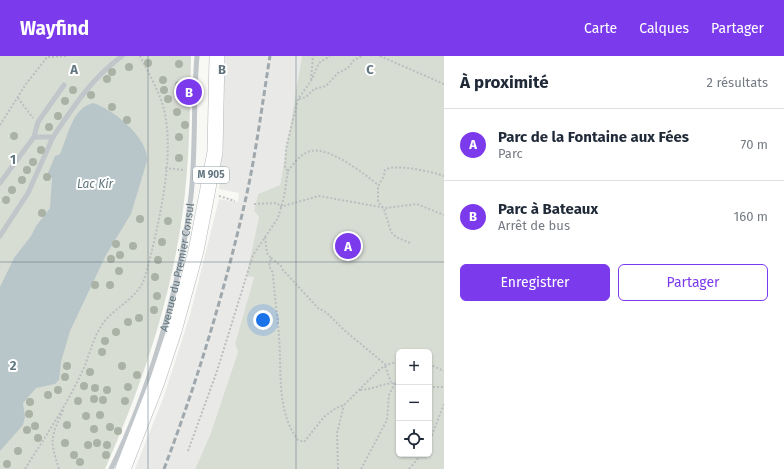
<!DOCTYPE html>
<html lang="fr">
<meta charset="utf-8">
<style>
body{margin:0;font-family:"Fira Sans",sans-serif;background:#f6f6f7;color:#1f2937}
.controls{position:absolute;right:12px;bottom:12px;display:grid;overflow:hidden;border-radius:6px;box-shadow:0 1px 3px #0004}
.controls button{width:36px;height:36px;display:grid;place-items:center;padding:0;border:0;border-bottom:1px solid #e0e1e3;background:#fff;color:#1f2937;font:20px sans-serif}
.you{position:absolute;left:263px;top:264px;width:14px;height:14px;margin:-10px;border:3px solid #fff;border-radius:50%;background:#1a73e8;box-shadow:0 0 0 6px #1a73e833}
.badge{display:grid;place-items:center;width:26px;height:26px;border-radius:50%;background:#7c3aed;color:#fff;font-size:13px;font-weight:700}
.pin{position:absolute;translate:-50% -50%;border:2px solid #fff;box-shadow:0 1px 4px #0006}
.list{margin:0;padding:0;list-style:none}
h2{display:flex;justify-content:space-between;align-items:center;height:52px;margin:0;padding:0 16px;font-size:17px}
h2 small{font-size:13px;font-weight:400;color:#747a83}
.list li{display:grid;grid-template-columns:26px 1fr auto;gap:12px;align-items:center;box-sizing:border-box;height:72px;padding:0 16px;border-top:1px solid #e0e1e3}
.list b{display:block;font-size:15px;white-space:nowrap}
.list p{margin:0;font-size:13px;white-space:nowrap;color:#747a83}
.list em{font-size:13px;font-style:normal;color:#747a83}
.actions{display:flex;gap:8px;padding:12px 16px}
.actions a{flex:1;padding:9px 0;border:1px solid #7c3aed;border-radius:6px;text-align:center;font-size:14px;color:#7c3aed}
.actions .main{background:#7c3aed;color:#fff}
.icon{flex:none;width:22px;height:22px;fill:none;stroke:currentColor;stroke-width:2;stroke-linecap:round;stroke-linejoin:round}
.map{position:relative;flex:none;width:444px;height:413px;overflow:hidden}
header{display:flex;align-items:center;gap:24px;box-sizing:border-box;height:56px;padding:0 20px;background:#7c3aed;color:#fff}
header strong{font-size:19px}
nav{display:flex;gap:22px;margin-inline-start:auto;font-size:14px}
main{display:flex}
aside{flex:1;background:#fff}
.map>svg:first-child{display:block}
</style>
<header>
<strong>Wayfind</strong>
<nav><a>Carte</a><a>Calques</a><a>Partager</a></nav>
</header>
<main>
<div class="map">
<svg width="444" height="413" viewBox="0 0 444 413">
<rect width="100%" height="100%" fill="#f8f8f5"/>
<path fill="#e9e9e8" d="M224 0H302L280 129 258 138 254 155 259 161 246 219 254 221 235 288 238 296 210 379 195 413H135L164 340 190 259 219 143 238 146 239 137 219 133 223 77Z"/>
<path fill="#d8ddd4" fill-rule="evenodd" d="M0 0H191C190 46 190 91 185 137 175 232 144 325 105 413H0Z
M302 0H444V413H195L210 379 238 296 235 288 254 221 246 220 259 161 254 155 258 138 280 129ZM399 296H429V398H399Z"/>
<path fill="#b8c6c9" d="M93 47C113 53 149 82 147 105L131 158 106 199 70 275 61 306 59 324 55 328 36 332 23 347 25 361 23 369 0 395V231L14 202 31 180 36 170 50 152 52 122 47 119 55 100 60 98C68 80 72 52 93 47Z"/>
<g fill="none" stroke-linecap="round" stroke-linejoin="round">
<defs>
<path id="primary" d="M123 413 157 326 174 275 196 195 215 96 217 0"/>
</defs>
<use href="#primary" stroke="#b2b8bc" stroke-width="16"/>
<path stroke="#babec0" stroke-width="2" stroke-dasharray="2 2" stroke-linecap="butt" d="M380 0 444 28
M48 1 66 0
M311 24 313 0
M18 42 33 62
M299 43 306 41 314 33 326 30 338 17 348 12 354 4 362 0
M0 69 26 28 48 0
M165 112 184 114
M288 115C294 107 300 98 311 95 328 90 365 118 378 129
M219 140 235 145
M254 148 277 147 280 150
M280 151 319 140 386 152 417 148 444 159
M265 181 267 197 271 202 269 210 273 217C274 239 278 260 279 281 282 316 276 355 298 384L304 386 324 361 336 352 344 349 380 313 386 309 399 305
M410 187 396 181 391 176 384 153 378 146V130L384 120 385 114C394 107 433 116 444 120
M271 202 281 210 283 214 318 252 327 257 344 274 386 309
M429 308 444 315
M385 310 391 326
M429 331H444
M360 334C377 333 385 325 399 328
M429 387 444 348
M188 395 217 315 253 199 278 162 284 141 288 115 285 112 286 93 298 43 311 25 319 7 330 0
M25 413C45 381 66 350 82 316 89 302 91 287 100 272 110 254 132 246 142 228 147 217 150 202 153 190 162 151 173 99 165 58 161 38 149 18 140 0
M59 413C49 382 51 382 64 352
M338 413 337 377 344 349
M361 413 387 364 389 339 395 327
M409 413 422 398"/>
<g stroke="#c0c6c9" stroke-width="5">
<path d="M34 81H53C74 50 91 23 122 0"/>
<path d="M0 127 34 81 38 66 64 29"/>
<path d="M0 180 28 137 53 81"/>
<path id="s1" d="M111 413C150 335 181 226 191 140 196 93 193 46 197 0"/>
</g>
<use href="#primary" stroke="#fff" stroke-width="15"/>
<path stroke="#9fa8ad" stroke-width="3" stroke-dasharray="6 3" stroke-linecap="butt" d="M164 413C197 326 224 237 245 146 256 98 262 49 270 0"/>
</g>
<g fill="#a9b2a4">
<circle cx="148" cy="7" r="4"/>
<circle cx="179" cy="8" r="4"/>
<circle cx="129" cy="11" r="4"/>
<circle cx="112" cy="16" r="4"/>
<circle cx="107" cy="23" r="4"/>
<circle cx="163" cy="24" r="4"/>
<circle cx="179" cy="29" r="4"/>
<circle cx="73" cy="34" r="4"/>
<circle cx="164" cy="34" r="4"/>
<circle cx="91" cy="39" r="4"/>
<circle cx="168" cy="43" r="4"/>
<circle cx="65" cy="45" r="4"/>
<circle cx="112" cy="51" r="4"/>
<circle cx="177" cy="56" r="4"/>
<circle cx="58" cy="60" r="4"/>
<circle cx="127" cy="64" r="4"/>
<circle cx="185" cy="69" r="4"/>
<circle cx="49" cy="71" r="4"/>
<circle cx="14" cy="80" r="4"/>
<circle cx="179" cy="81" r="4"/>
<circle cx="41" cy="94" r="4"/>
<circle cx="179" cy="102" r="4"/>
<circle cx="33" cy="106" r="4"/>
<circle cx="27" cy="114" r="4"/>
<circle cx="47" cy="121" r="4"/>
<circle cx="22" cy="124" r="4"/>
<circle cx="12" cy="134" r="4"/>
<circle cx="6" cy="144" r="4"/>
<circle cx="42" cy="157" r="4"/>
<circle cx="140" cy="163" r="4"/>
<circle cx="168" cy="165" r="4"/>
<circle cx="162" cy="186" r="4"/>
<circle cx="116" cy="188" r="4"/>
<circle cx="133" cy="190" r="4"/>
<circle cx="120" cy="199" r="4"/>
<circle cx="111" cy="203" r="4"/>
<circle cx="158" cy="204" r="4"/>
<circle cx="119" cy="215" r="4"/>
<circle cx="155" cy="221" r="4"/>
<circle cx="95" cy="229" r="4"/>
<circle cx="110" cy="229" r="4"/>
<circle cx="157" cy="240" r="4"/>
<circle cx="154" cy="254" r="4"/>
<circle cx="139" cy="262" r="4"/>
<circle cx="128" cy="266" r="4"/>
<circle cx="116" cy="276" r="4"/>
<circle cx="105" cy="285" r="4"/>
<circle cx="102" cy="296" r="4"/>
<circle cx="67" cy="310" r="4"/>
<circle cx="122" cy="310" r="4"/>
<circle cx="90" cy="316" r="4"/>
<circle cx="137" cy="319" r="4"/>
<circle cx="65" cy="321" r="4"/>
<circle cx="84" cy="330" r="4"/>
<circle cx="128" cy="331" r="4"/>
<circle cx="95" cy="332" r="4"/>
<circle cx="58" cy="334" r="4"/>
<circle cx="107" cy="334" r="4"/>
<circle cx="48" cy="339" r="4"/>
<circle cx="94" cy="343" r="4"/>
<circle cx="103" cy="344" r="4"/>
<circle cx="78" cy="345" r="4"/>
<circle cx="125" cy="345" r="4"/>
<circle cx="30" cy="346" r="4"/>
<circle cx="29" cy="358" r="4"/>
<circle cx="100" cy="359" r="4"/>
<circle cx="86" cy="360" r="4"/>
<circle cx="67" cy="369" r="4"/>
<circle cx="35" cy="370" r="4"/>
<circle cx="110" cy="371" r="4"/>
<circle cx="94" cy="373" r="4"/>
<circle cx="27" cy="374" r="4"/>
<circle cx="118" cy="375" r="4"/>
<circle cx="38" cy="382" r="4"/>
<circle cx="65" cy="387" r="4"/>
<circle cx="97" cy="387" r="4"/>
<circle cx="88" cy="389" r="4"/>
<circle cx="107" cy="389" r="4"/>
<circle cx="18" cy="395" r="4"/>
<circle cx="74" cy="399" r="4"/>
<circle cx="106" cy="399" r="4"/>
<circle cx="80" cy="406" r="4"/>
<circle cx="7" cy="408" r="4"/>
</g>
<path fill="none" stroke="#627681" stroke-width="1" stroke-opacity="0.55" d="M148 0V413M296 0V413M0 206H444"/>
<g text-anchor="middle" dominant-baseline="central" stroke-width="4" stroke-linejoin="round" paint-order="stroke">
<rect fill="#fff" stroke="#919fa7" stroke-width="1" x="193" y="111" width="36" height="16" rx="3"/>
<g font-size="10" font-weight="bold" fill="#627681">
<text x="211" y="119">M 905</text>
</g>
<g font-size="11" fill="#627681" stroke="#fff">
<text stroke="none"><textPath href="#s1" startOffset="213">Avenue du Premier Consul</textPath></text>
</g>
<g font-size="12" font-style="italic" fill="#5e767b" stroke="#fff">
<text x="95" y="128">Lac Kir</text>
</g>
</g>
<g font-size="13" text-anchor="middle" font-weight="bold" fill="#627681" stroke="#fff" stroke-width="4" stroke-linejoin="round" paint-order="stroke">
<text x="74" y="18">A</text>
<text x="222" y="18">B</text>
<text x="370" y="18">C</text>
<text x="13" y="108">1</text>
<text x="13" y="314">2</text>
</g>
</svg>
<div class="controls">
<button>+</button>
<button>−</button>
<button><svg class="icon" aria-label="locate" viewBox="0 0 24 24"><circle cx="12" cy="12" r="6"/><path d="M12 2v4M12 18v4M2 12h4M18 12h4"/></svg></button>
</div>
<div class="you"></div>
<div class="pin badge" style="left:348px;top:190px">A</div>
<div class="pin badge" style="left:189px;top:36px">B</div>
</div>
<aside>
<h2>À proximité<small>2 résultats</small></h2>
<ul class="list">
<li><span class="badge">A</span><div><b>Parc de la Fontaine aux Fées</b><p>Parc</p></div><em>70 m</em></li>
<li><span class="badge">B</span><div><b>Parc à Bateaux</b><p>Arrêt de bus</p></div><em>160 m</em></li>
</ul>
<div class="actions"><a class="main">Enregistrer</a><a>Partager</a></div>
</aside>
</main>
